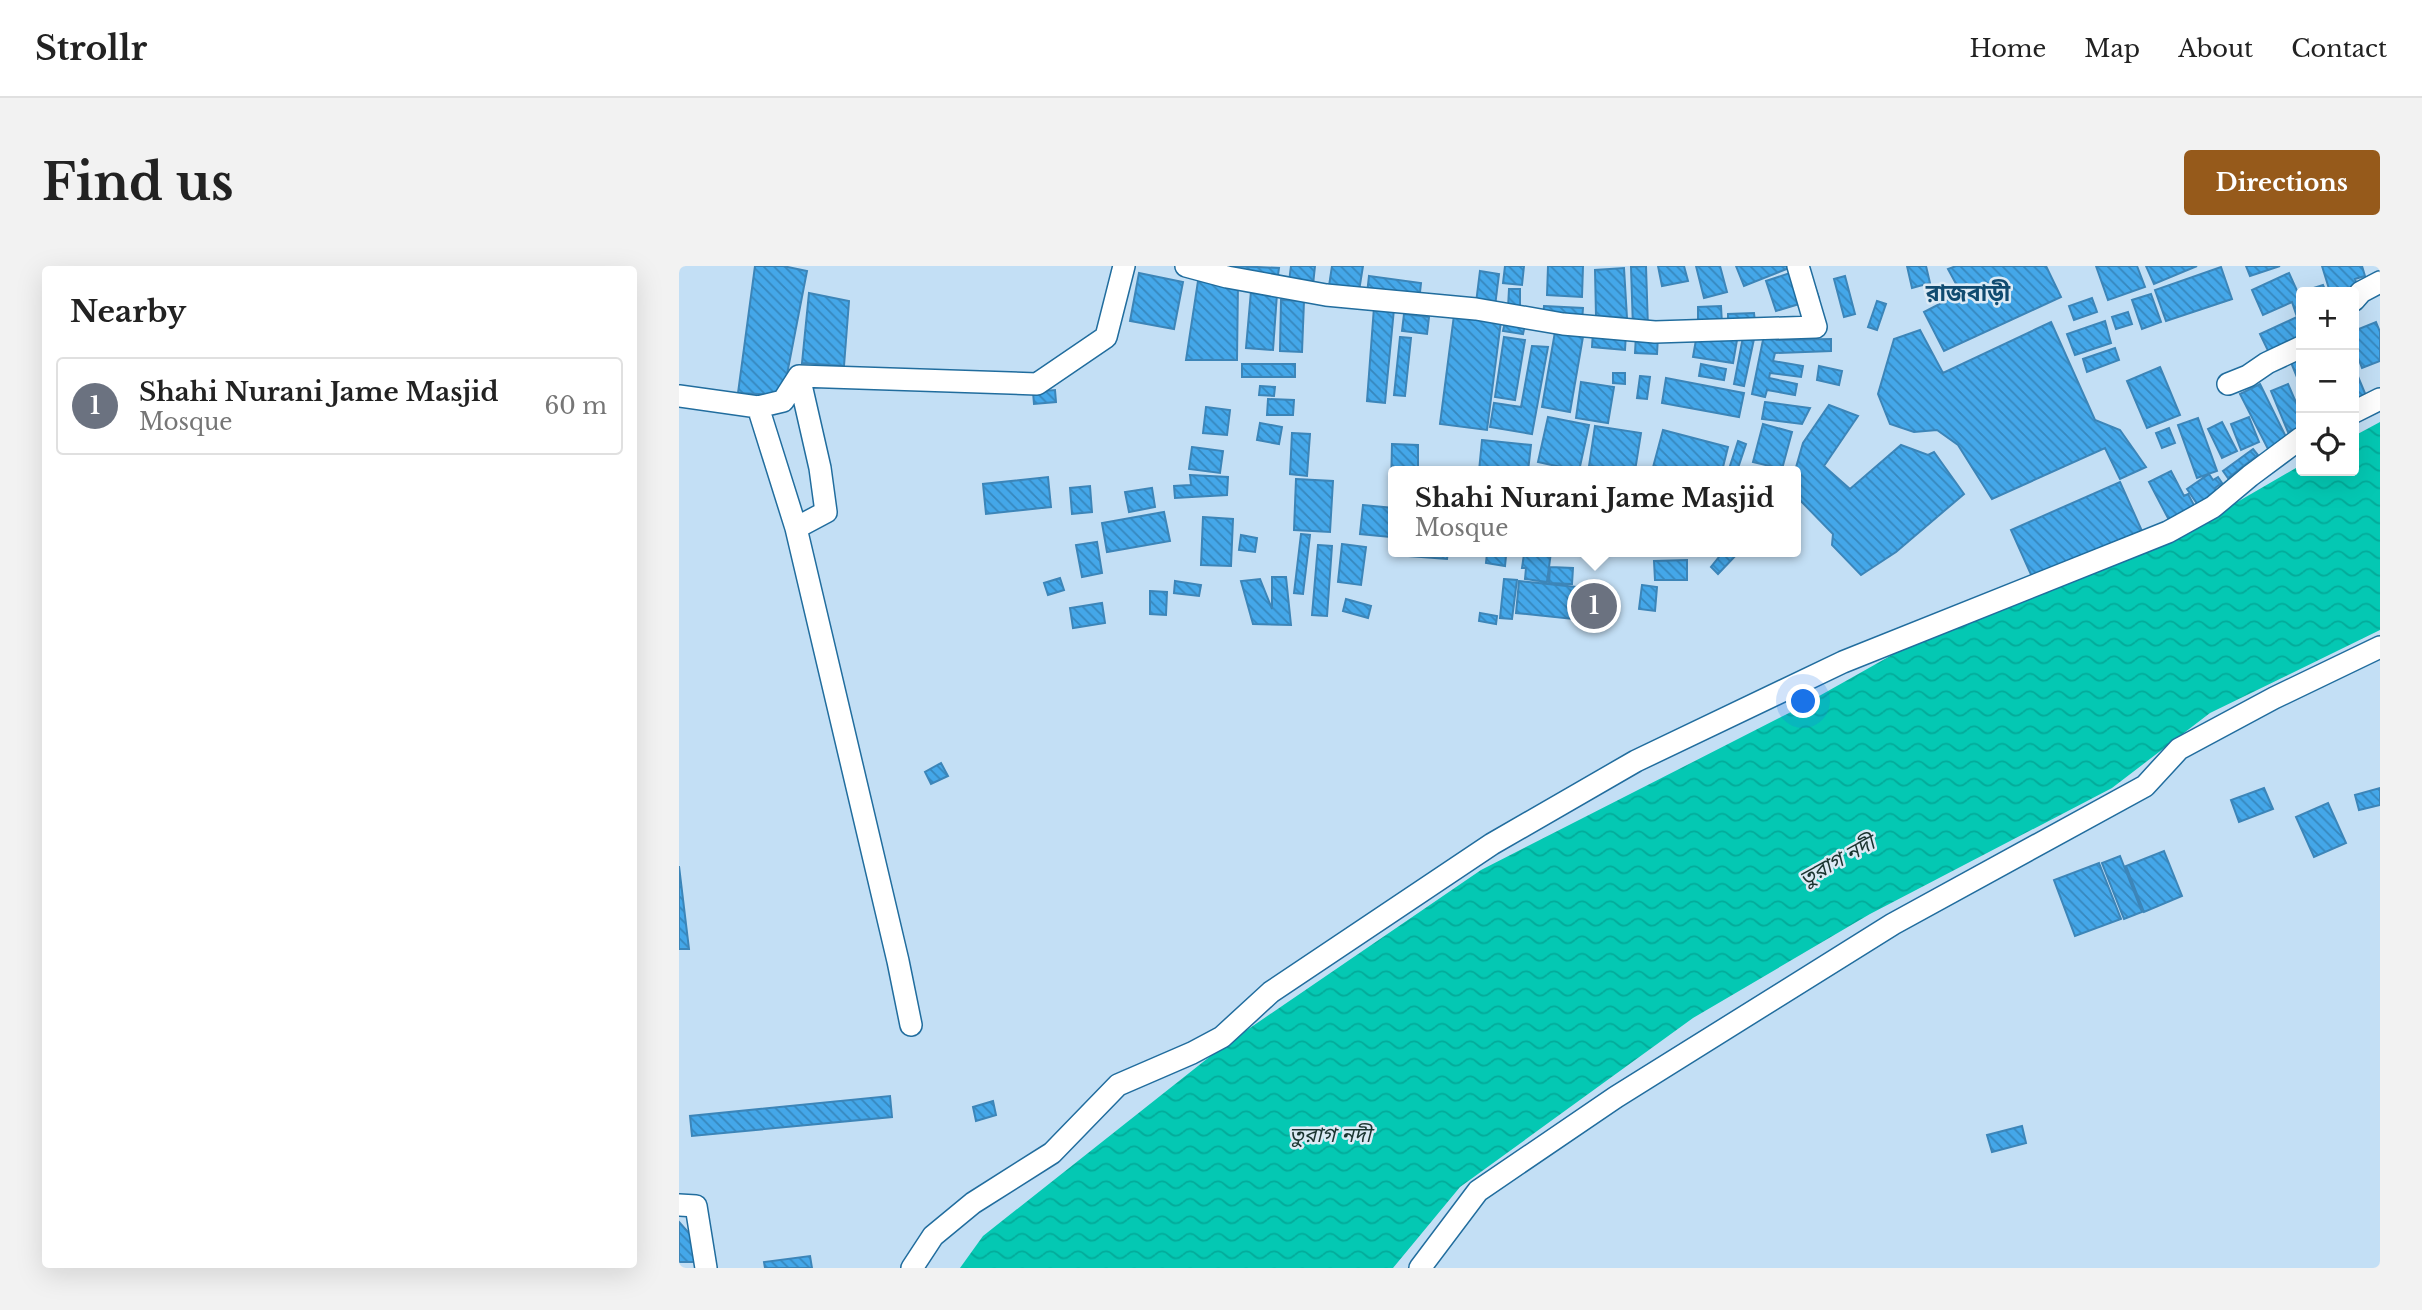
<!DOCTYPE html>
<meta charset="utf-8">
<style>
body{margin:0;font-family:"Libre Baskerville","Noto Sans Bengali",serif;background:#f2f2f2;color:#222}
.controls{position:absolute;right:21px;top:21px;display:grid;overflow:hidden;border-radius:7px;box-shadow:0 7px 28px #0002}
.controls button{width:63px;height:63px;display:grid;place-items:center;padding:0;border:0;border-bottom:2px solid #e0e0e0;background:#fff;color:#222;font:35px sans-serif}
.you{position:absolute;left:1125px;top:436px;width:24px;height:24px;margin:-18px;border:5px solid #fff;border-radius:50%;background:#1a73e8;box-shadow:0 0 0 10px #1a73e833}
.badge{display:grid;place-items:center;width:46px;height:46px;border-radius:50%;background:#965a1b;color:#fff;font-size:23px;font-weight:700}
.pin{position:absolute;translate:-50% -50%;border:4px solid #fff;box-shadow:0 2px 7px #0006}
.popup{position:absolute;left:709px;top:200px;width:413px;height:91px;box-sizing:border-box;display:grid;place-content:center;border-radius:7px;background:#fff;filter:drop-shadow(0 2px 5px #0005);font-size:23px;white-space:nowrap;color:#767676}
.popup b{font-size:26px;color:#222}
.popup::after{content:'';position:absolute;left:50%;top:100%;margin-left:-14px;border:14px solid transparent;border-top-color:#fff}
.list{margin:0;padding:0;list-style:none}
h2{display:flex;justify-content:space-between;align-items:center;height:91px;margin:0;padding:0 28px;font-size:30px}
h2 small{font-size:23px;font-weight:400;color:#767676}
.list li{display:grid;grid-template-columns:46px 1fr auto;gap:21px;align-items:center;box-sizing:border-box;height:98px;margin:0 14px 14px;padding:0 14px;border:2px solid #e0e0e0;border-radius:7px}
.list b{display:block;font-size:26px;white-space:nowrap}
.list p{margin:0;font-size:23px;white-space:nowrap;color:#767676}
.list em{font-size:23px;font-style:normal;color:#767676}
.icon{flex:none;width:38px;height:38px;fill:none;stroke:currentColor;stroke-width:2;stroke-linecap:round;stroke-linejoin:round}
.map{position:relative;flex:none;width:1701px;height:1002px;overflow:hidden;border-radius:7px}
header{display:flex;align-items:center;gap:42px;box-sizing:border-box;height:98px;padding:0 35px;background:#fff;border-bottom:2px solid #e0e0e0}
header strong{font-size:33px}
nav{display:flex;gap:38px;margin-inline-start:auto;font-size:24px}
.intro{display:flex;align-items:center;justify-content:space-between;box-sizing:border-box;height:168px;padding:0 42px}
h1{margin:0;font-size:49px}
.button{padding:18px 32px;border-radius:7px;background:#965a1b;color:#fff;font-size:24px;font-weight:700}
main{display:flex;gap:42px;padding:0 42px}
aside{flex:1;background:#fff;border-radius:7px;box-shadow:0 7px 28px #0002}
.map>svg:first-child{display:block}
</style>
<header>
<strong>Strollr</strong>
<nav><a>Home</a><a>Map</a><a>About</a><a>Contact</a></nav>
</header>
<div class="intro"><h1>Find us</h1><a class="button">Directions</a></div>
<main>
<aside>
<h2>Nearby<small></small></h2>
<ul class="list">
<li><span class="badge" style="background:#6b7280">1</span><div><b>Shahi Nurani Jame Masjid</b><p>Mosque</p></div><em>60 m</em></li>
</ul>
</aside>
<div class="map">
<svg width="1701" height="1002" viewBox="0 0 1701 1002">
<defs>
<pattern id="water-waves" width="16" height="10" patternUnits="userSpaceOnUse" patternTransform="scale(1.75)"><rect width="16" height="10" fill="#04c8b3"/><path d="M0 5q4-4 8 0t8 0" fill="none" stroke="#03ab9a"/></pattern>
<pattern id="building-back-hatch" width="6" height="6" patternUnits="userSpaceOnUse" patternTransform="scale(1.75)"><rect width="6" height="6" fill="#44a7e9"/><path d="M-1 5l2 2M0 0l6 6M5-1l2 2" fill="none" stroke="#3687bd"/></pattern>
</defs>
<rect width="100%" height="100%" fill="#c3dff5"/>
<path fill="url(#water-waves)" d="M1701 156V364L1531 447 1433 522 1191 648 1014 752 781 921 714 1002H281L304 970 543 781 802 604 1110 447 1236 376 1479 282 1622 199V205H1675V170Z"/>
<path fill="url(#building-back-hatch)" stroke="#3c85b8" stroke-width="2" d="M76 0H104L128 5 104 129 59 127Z
M556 0 600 2 598 16 555 10Z
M612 0H636L634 19 610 16Z
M653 0H684L680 25 650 20Z
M826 0H845L843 19 824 17Z
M869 0H904L903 31 868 29Z
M967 0 969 62 954 63 952 1Z
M979 0H1005L1009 15 983 20Z
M1017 0H1041L1048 26 1025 32Z
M1057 0H1115L1065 20Z
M1228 0H1247L1251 17 1233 22Z
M1277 0H1367L1382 31 1265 85 1245 46 1282 27 1269 3Z
M1417 0H1458L1466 21 1429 34Z
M1467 0H1518L1475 18Z
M1567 0H1601L1571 10Z
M1643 0H1683L1686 10 1676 13 1683 33 1675 26H1651Z
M1129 1 1140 32 1097 45 1087 15Z
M1542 1 1553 33 1487 55 1476 24Z
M945 2 948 52 917 50 916 4Z
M801 5 820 8 816 40 797 37Z
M460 7 504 16 495 63 451 55Z
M1610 7 1619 27 1644 19 1647 26H1622V75L1592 91 1581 68 1618 51 1613 36 1584 49 1573 24Z
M690 10 742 17 740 35 688 28Z
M1166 10 1176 48 1165 51 1155 13Z
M519 15 559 16 558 94H507Z
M830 23H841V43L829 42Z
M572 25 598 28 594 84 567 82Z
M130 27 170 35 165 100 123 97Z
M1472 28 1482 56 1463 63 1453 34Z
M1413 32 1418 46 1395 54 1390 40Z
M602 34 625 35 623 86 601 85Z
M1198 35 1207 38 1198 64 1189 61Z
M865 40 904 42 903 55 864 53Z
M1042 40 1043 58 1019 59V41Z
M695 41 715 43 706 137 688 135Z
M1449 46 1453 58 1437 63 1433 51Z
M1075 47 1076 56 1049 58V48Z
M725 48 750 51 748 68 723 65Z
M775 49 822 55 808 164 761 158Z
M827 51 847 54 844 68 824 65Z
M1426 55 1432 77 1396 89 1388 68Z
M1372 56 1416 154 1441 164 1467 201 1441 213 1426 182 1313 233 1279 179 1258 164 1235 166 1211 158 1199 128 1215 73 1241 64 1264 107Z
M1697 56 1701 66V95L1683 102 1675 81V65Z
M877 60 905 65 891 146 863 141Z
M914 65 947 67 946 84 913 81Z
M957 68 979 70 978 88 956 87Z
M1018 68 1058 74 1054 97 1014 91Z
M1085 69 1099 72 1098 74 1152 73V85L1096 87 1094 95 1124 100 1122 111 1091 107 1090 112 1118 118 1116 129 1088 124 1086 131 1073 128Z
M721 71 732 72 726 130 715 129Z
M825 71 846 74 836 134 816 131Z
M1064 71 1075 73 1065 120 1055 118Z
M853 80 869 81 853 168 811 161 815 137 842 141Z
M1436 82 1440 94 1408 106 1404 93Z
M1622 89V121L1611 94Z
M563 98H616V111H563Z
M1022 98 1047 103 1045 114 1020 110Z
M1140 100 1163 105 1160 119 1138 114Z
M1481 101 1501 149 1468 162 1448 115Z
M1675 101 1688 132 1675 138Z
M934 107H946V118L934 117Z
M961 110 971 111 968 133 958 132Z
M987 112 1065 127 1060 151 983 137Z
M902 116 935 121 929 157 897 152Z
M1581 118 1609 175 1590 185 1561 128Z
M1609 118 1622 148V161L1609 166 1592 125Z
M581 120 596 121 595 130 580 129Z
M376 124 377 136 355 138 354 126Z
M589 133 615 134 614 149H588Z
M1086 136 1131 142 1123 158 1083 153Z
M1150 139 1179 150 1145 200 1171 223 1222 179 1249 189 1255 186 1285 228 1217 286 1182 309 1153 279 1154 268 1116 229V205L1124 177Z
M527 141 551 144 548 169 524 167Z
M869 151 910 159 900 205 859 196Z
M1570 151 1580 176 1562 184 1552 158Z
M1519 152 1538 205 1518 212 1499 159Z
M1543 156 1558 185 1543 192 1529 163Z
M581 157 603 161 600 178 578 174Z
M1084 158 1113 166 1103 203 1074 196Z
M916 160 962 167 956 205 910 200Z
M1490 162 1496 177 1483 182 1477 167Z
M984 164 1049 181 1043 205H973Z
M613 167 631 168 628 210 611 208Z
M803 174 852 179 849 205H800Z
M1059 175 1067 178 1058 205 1050 203Z
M713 178 739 179V205H714V223H712Z
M513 181 544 185 541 207 510 203Z
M1574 183 1579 189 1549 212 1544 205Z
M1492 205 1505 230 1509 228 1516 241 1490 254 1470 216Z
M1530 208 1534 214 1539 211 1543 217 1536 222 1538 226 1519 239 1508 223Z
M511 209 549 211 548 229 496 232 495 220 512 219Z
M369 211 372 241 307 248 304 218Z
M617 213 654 215 651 266 615 264Z
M1441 216 1463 265 1354 313 1332 264Z
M411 220 413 246 393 248 391 222Z
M473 222 476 241 450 246 446 226Z
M684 239 714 242 711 271 681 268Z
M485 246 491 275 428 286 423 257Z
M524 251 554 253 552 300 522 299Z
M622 268 631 269 624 328 615 327Z
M562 269 578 272 576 286 560 284Z
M418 276 423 307 403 311 397 279Z
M663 278 687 281 682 319 659 316Z
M639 279 653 280 648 350 633 349Z
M730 286H769L768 293 730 290Z
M855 286H872L868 316 846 313 847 302H843L845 288 855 289Z
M1044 286H1060L1039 308 1032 301Z
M808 287 827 290 826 300 807 297Z
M1008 294V314H976L975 295Z
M871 301 894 302 893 318 870 317Z
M593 311H607L612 359 574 358 562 315 581 313 593 343Z
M381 312 385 324 369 329 365 317Z
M825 313 838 314 833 353 821 352Z
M496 315 522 319 520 330 495 327Z
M840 315 897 321 894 353 837 347Z
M963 319 978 321 976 345 960 343Z
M471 325 488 326 487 349 471 348Z
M901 325 932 328 929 355 898 352Z
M667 333 692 340 689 352 664 345Z
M423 337 426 357 394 362 391 342Z
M801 347 818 350 817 358 800 355Z
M262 497 269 510 252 518 246 506Z
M1585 522 1594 543 1560 556 1552 534Z
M1701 522V539L1680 544 1676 529Z
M1649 537 1667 577 1635 591 1617 551Z
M1485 585 1503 630 1465 646 1447 600Z
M1441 590 1463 646 1445 653 1423 597Z
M1420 597 1442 653 1396 670 1375 614Z
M0 600 10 683H0Z
M211 830 213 851 13 870 11 850Z
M314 835 317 849 297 855 294 841Z
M1343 860 1347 877 1313 886 1308 869Z
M0 956 16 974V996H0Z
M131 990 133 1002H86L85 996Z"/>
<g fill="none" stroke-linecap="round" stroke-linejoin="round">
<defs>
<path id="minor" d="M507 0 548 11 647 29 797 43 884 58 976 66 1137 61 1119 0
M1675 34 1682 26 1701 16
M120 110 141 202 147 246 117 262 219 695 232 759
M120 110 358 118 427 71 445 0
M1549 118 1569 110 1588 97 1622 81
M0 130 79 141 117 262
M79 141 104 135 120 110
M1675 146 1701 133
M0 939 17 940 27 1002
M233 1002 254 970 294 937 373 887 439 819 513 787 543 771 592 726 813 578 957 495 1164 396 1489 266 1534 241 1571 210 1622 172
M741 1002 799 925 937 831 1214 658 1466 520 1500 483 1595 432 1701 381"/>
</defs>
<use href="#minor" stroke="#216d9e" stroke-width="24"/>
<use href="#minor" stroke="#fff" stroke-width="21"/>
</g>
<g text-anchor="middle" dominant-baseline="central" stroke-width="5" stroke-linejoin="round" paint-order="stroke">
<g font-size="21" font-style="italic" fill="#1a332f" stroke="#dceaf5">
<text transform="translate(1158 595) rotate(-29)">তুরাগ নদী</text>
<text x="651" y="869">তুরাগ নদী</text>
</g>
<g font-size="23" font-weight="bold" fill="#104b70" stroke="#dceaf5">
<text x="1289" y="27">রাজবাড়ী</text>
</g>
</g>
</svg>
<div class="controls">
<button>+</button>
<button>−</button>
<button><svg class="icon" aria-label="locate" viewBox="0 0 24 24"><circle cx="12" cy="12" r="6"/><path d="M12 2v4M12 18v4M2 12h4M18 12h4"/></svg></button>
</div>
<div class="you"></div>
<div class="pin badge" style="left:915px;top:340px;background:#6b7280">1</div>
<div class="popup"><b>Shahi Nurani Jame Masjid</b>Mosque</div>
</div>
</main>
